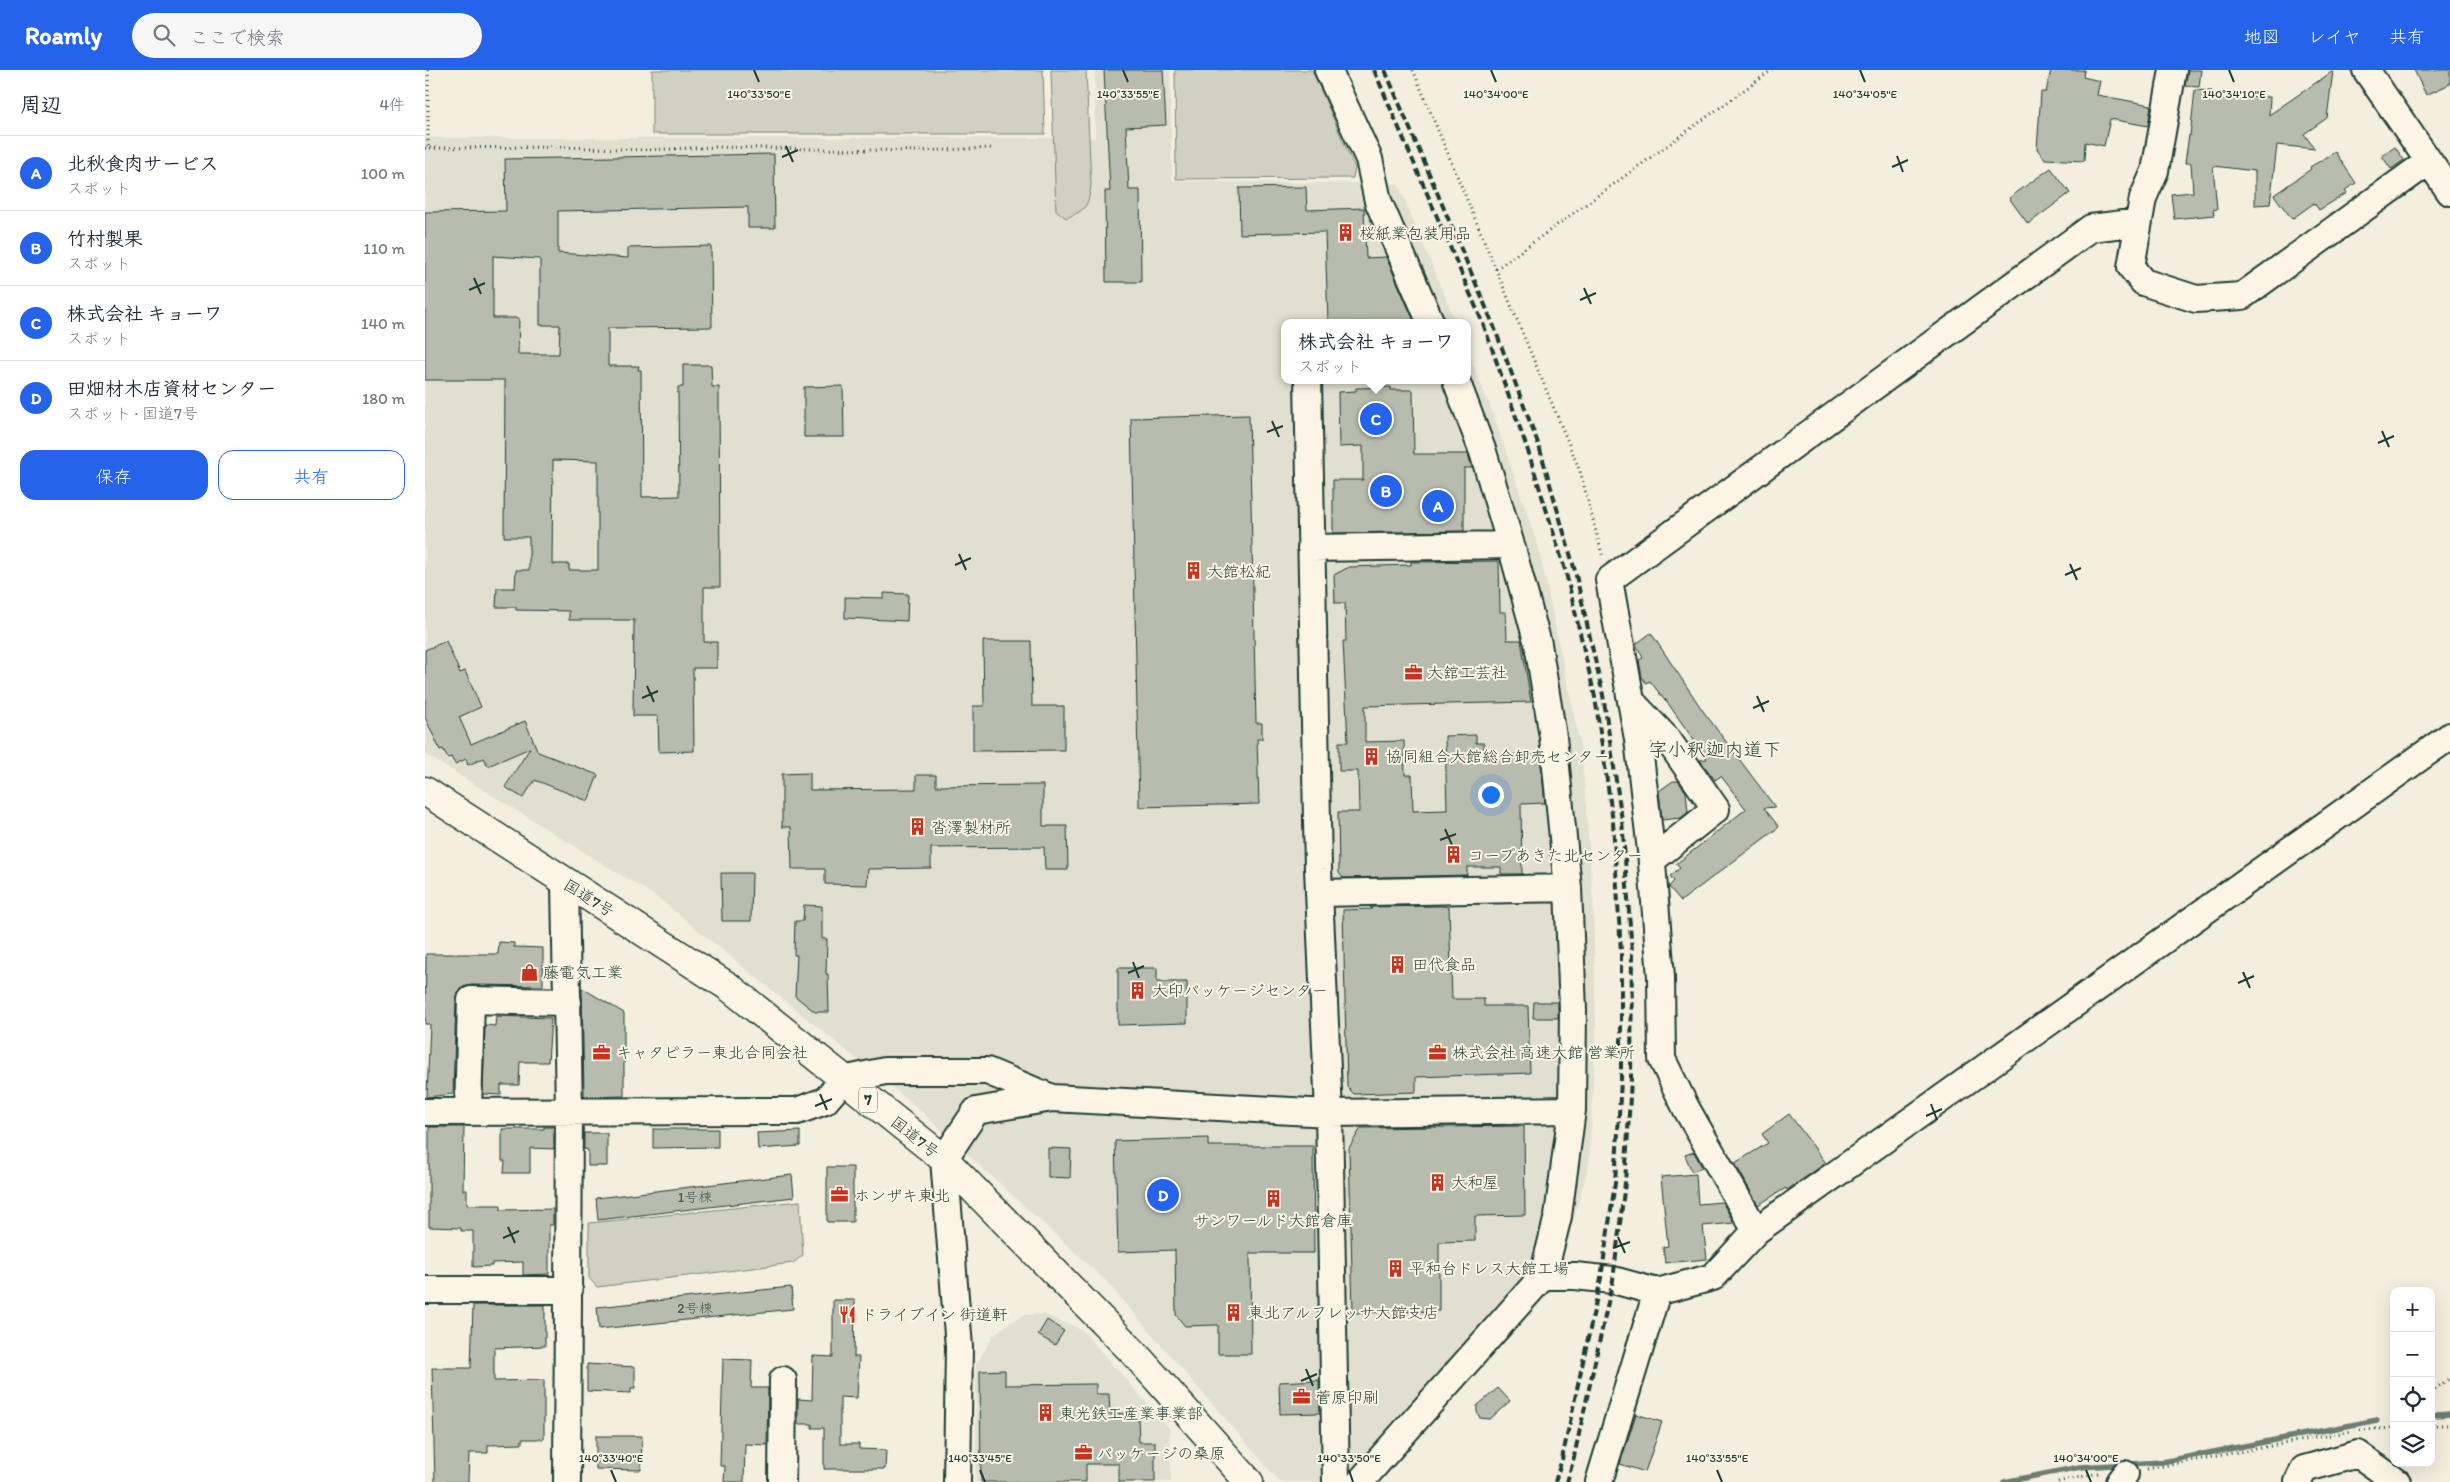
<!DOCTYPE html>
<html lang="ja">
<meta charset="utf-8">
<style>
body{margin:0;font-family:Itim,"Klee One",sans-serif;background:#f6f6f7;color:#1f2937}
.controls{position:absolute;right:15px;bottom:15px;display:grid;overflow:hidden;border-radius:10px;box-shadow:0 5px 20px #0002}
.controls button{width:45px;height:45px;display:grid;place-items:center;padding:0;border:0;border-bottom:1px solid #e0e1e3;background:#fff;color:#1f2937;font:25px sans-serif}
.you{position:absolute;left:1065px;top:724px;width:18px;height:18px;margin:-12px;border:4px solid #fff;border-radius:50%;background:#1a73e8;box-shadow:0 0 0 8px #1a73e833}
.badge{display:grid;place-items:center;width:32px;height:32px;border-radius:50%;background:#2563eb;color:#fff;font-size:16px;font-weight:700}
.pin{position:absolute;translate:-50% -50%;border:2px solid #fff;box-shadow:0 1px 5px #0006}
.popup{position:absolute;left:856px;top:249px;width:190px;height:65px;box-sizing:border-box;display:grid;place-content:center;border-radius:10px;background:#fff;filter:drop-shadow(0 1px 4px #0005);font-size:16px;white-space:nowrap;color:#747a83}
.popup b{font-size:19px;color:#1f2937}
.popup::after{content:'';position:absolute;left:50%;top:100%;margin-left:-10px;border:10px solid transparent;border-top-color:#fff}
.list{margin:0;padding:0;list-style:none}
h2{display:flex;justify-content:space-between;align-items:center;height:65px;margin:0;padding:0 20px;font-size:21px}
h2 small{font-size:16px;font-weight:400;color:#747a83}
.list li{display:grid;grid-template-columns:32px 1fr auto;gap:15px;align-items:center;box-sizing:border-box;height:75px;padding:0 20px;border-top:1px solid #e0e1e3}
.list b{display:block;font-size:19px;white-space:nowrap}
.list p{margin:0;font-size:16px;white-space:nowrap;color:#747a83}
.list em{font-size:16px;font-style:normal;color:#747a83}
.actions{display:flex;gap:10px;padding:15px 20px}
.actions a{flex:1;padding:11px 0;border:1px solid #2563eb;border-radius:15px;text-align:center;font-size:18px;color:#2563eb}
.actions .main{background:#2563eb;color:#fff}
.icon{flex:none;width:28px;height:28px;fill:none;stroke:currentColor;stroke-width:2;stroke-linecap:round;stroke-linejoin:round}
.map{position:relative;flex:none;width:2025px;height:1412px;overflow:hidden}
header{display:flex;align-items:center;gap:30px;box-sizing:border-box;height:70px;padding:0 25px;background:#2563eb;color:#fff}
header strong{font-size:24px}
nav{display:flex;gap:28px;margin-inline-start:auto;font-size:18px}
.search{width:350px;height:45px;background:#f6f6f7;display:flex;align-items:center;gap:12px;box-sizing:border-box;padding:0 18px;border-radius:28px;color:#747a83;font-size:19px}
main{display:flex}
aside{flex:1;background:#fff}
.map>svg:first-child{display:block}
</style>
<header>
<strong>Roamly</strong>
<div class="search"><svg class="icon" aria-label="search" viewBox="0 0 24 24"><circle cx="10" cy="10" r="6"/><path d="M15 15l6 6"/></svg>ここで検索</div>
<nav><a>地図</a><a>レイヤ</a><a>共有</a></nav>
</header>
<main>
<aside>
<h2>周辺<small>4件</small></h2>
<ul class="list">
<li><span class="badge">A</span><div><b>北秋食肉サービス</b><p>スポット</p></div><em>100 m</em></li>
<li><span class="badge">B</span><div><b>竹村製果</b><p>スポット</p></div><em>110 m</em></li>
<li><span class="badge">C</span><div><b>株式会社 キョーワ</b><p>スポット</p></div><em>140 m</em></li>
<li><span class="badge">D</span><div><b>田畑材木店資材センター</b><p>スポット · 国道7号</p></div><em>180 m</em></li>
</ul>
<div class="actions"><a class="main">保存</a><a>共有</a></div>
</aside>
<div class="map">
<svg width="2025" height="1412" viewBox="0 0 2025 1412">
<rect width="100%" height="100%" fill="#f3eede"/>
<filter id="ink" filterUnits="userSpaceOnUse"><feTurbulence type="fractalNoise" baseFrequency=".02" numOctaves="2"/><feDisplacementMap in="SourceGraphic" scale="10" xChannelSelector="R" yChannelSelector="G"/><feConvolveMatrix kernelMatrix="1 2 1 2 8 2 1 2 1" color-interpolation-filters="sRGB"/></filter>
<g filter="url(#ink)">
<path fill="#e1dfd0" d="M670 0H745L747 111 973 114 1031 253H860V310H1042V280L1068 344 1114 479 1157 684 1168 831 1171 957 1164 1094 1141 1177 1123 1225 950 1412H855L679 1209 490 1036 232 827 0 684V68H670Z
M618 1244 657 1260 744 1358 746 1412H551V1295L568 1266 583 1254 599 1245Z"/>
<path fill="#d0d1c2" stroke="#78877b" d="M227 0H618L620 64H227Z
M626 0H661L666 115C663 137 661 140 641 148L631 140Z
M750 0H887L930 98 928 108 751 109Z
M375 1131 378 1185 368 1193 172 1217 164 1208V1153Z"/>
<g fill="none" stroke-linecap="round" stroke-linejoin="round">
<path stroke="#6c7d72" stroke-width="5.5" d="M2012 1345 2025 1344
M1579 1412 1655 1397 1737 1392 1952 1350"/>
</g>
<path fill="#b8bcae" stroke="#1f3d34" fill-rule="evenodd" d="M679 0H738L741 55 701 57 704 120H715L716 212H681L680 121H685Z
M1626 0H1659L1658 7 1675 11 1672 25 1726 35 1723 56 1685 49 1679 76 1660 72 1659 91 1620 89 1612 79 1616 22H1621Z
M1763 0H1776L1774 17 1760 16Z
M1989 0H2025V14L2001 25Z
M1908 1 1902 48 1879 64 1890 79 1852 75 1845 134 1830 135V101L1788 96 1792 139 1788 140 1789 145 1749 149 1746 124 1768 122 1766 93H1760L1764 65 1765 66 1770 20 1787 21 1786 24 1845 27 1844 45Z
M1970 77 1979 90 1966 99 1957 86Z
M1910 82 1931 113 1920 120 1922 123 1894 140 1889 133 1867 149 1849 125 1886 99 1885 97Z
M349 84 350 158H323V137L133 141V183L203 188V178L286 176 287 257 183 258V296H214L213 300H216L217 427 254 426 253 317H258V295H286L287 317H294L295 517H279V572H292V598H268L269 681 234 682 233 646H208L209 550H144V541L91 540V537H71L72 518H90L91 500H104V467H79L80 310H0V142L81 141 80 89ZM68 186 115 189V255H135L134 284H93L94 248H68ZM128 390 173 391V500H144V494H127Z
M1626 98 1645 123 1603 154 1584 128Z
M881 117 882 140 939 138 941 188 961 187 989 251 903 253 900 162 815 164 814 118Z
M418 316 419 367H379V317Z
M966 317V320H988L989 384H1043L1047 398H1039V461L908 463V410H938V376L914 377 913 322 931 321V318Z
M824 345 831 653H837V669H832L834 734 714 737 706 348Z
M1074 491 1075 542H1081L1082 570H1096L1106 632 940 636V672L979 671 980 705H987L988 741 1022 740 1020 666 1051 665V673H1059V685L1115 684 1120 733 1096 734 1097 804H1076V797H1042V805L918 808 914 803 913 742H934L933 701H914V672H923L918 571H921L920 533H910L909 505 924 497 986 495V492Z
M459 523 483 524 482 551 420 548V527L459 528Z
M1226 563 1278 641 1350 737 1339 738 1354 757 1256 831 1244 817 1249 811 1245 806 1255 798 1251 794 1321 739 1296 706 1290 710 1275 690 1282 689 1240 629 1241 632 1225 611 1221 613 1217 607 1214 590 1218 588 1211 574Z
M21 571 35 603 40 601 56 637 34 647 46 674 100 651 113 682 173 705 163 731 110 710 98 728 80 717 105 678 63 696 59 688 43 695 41 689 30 694 26 687 23 688 18 679 15 680 0 647V580Z
M558 571H606L607 636H639V680L548 681V636H559Z
M385 703V720L491 719V705H511V716L618 715V756H642L643 800H620L619 777 506 778V798L443 799 442 815 400 814V799H367L366 757H357V704Z
M1248 711H1253L1261 722 1263 742 1256 748 1237 750 1234 721Z
M296 803H327L326 851H297Z
M379 835 397 836V869H402L401 904H403L404 942H390L370 926 372 885H369L370 851H378Z
M1015 836 1024 837 1027 929H1059V936H1103L1105 1003 991 1007V1022L929 1024 922 1017 918 840 947 839 945 837Z
M74 872 89 873V877L118 878V916L46 915 38 917 33 923 31 930 28 1024 2 1027 5 954H0L1 884H73Z
M693 898H732V912H762V953L693 955Z
M157 918 199 943V1026L159 1027Z
M1109 932H1133V948H1108Z
M71 946 126 948 123 992H95L94 1015H76V1025L58 1024 60 955 70 956Z
M1364 1044 1401 1093 1362 1120 1361 1118 1333 1135 1310 1093 1343 1073 1337 1064Z
M1099 1056 1100 1145 1050 1146V1171L1014 1172V1241L928 1243 924 1078 936 1058Z
M4 1057H39L38 1120H42V1135H76V1140L128 1139V1155H124V1204L98 1205V1192L67 1193V1196L48 1197V1161H36V1158L4 1157Z
M119 1057H129V1079L105 1078V1103H79L80 1091H77V1059H119Z
M228 1059H293V1077L228 1078Z
M375 1061V1076L333 1079 332 1063Z
M159 1063H182V1096H163V1080L159 1079Z
M783 1068V1076H888L889 1183H825L826 1284H793V1255L760 1256 751 1245 750 1180 693 1182 690 1071Z
M623 1078 646 1079 645 1108 623 1107Z
M1269 1082 1277 1097 1267 1102 1260 1085Z
M402 1097H428V1152H402Z
M1271 1104 1273 1134 1297 1132 1309 1153 1278 1156 1282 1189 1240 1193 1238 1177 1243 1176 1236 1107Z
M367 1105 369 1127 173 1150 171 1128Z
M366 1217 368 1239 174 1259 172 1237Z
M408 1230H430L429 1287H434L432 1328 415 1327V1374H434V1379L461 1380 460 1399H399V1358H387V1354H373V1329L387 1330 388 1286 408 1287Z
M48 1235H120V1276L69 1278V1311L119 1310V1369H97V1374L63 1375V1383H44L43 1412H10L7 1298H46Z
M622 1250 639 1261 630 1275 613 1265Z
M298 1289 327 1290 326 1318H343L342 1375 320 1374 319 1412H299L300 1396H295Z
M162 1294 210 1297V1318H206V1323L162 1321Z
M580 1300V1315L671 1314V1324H684L685 1344 704 1343V1348H713L714 1372H730V1412H694V1394H661V1412H556L555 1301Z
M894 1310 895 1343 855 1344 854 1312Z
M1073 1318 1085 1331 1065 1349 1055 1348 1052 1342V1336Z
M1211 1344 1237 1352 1220 1402 1195 1394Z
M171 1366H217L216 1400 171 1399Z"/>
<g fill="none" stroke-linecap="round" stroke-linejoin="round">
<defs>
<path id="minor" d="M903 0 944 89 953 131 1006 253
M1748 0 1730 101 1718 128 1706 197 1718 212 1771 229 1817 226 2003 92
M1941 0 2025 122
M883 310 893 799 904 1043 911 1412
M886 478 1086 475
M1206 631 1243 670 1291 739 1227 790
M140 813 144 1042 142 1412
M894 823 1143 818
M0 1042 372 1041 400 1031 418 1010 460 1001H562L627 1028
M43 1042 46 930 143 932
M1331 1161 1261 1038 1237 989 1236 907 1226 781 1213 669 1184 510 1666 158 1714 152
M1118 1206H1150L1188 1210 1232 1222 1288 1207 1331 1161 2025 666
M0 1220H144
M357 1412 358 1310
M532 1412 534 1277 519 1089 551 1041 627 1028 904 1043 1147 1040
M935 1412 1118 1206 1133 1146 1147 1040 1148 940 1143 818 1128 667 1113 574 1086 475 1058 382 1031 310
M1174 1412 1232 1222
M1694 1412 1700 1404
M1873 1412 1879 1399 1933 1384 1972 1412"/>
<path id="highway" d="M0 721 304 917 519 1089 709 1283 824 1412"/>
</defs>
<use href="#minor" stroke="#1f3d34" stroke-width="30"/>
<use href="#highway" stroke="#1f3d34" stroke-width="31"/>
<path stroke="#1f3d34" stroke-width="3" stroke-dasharray="1 4" stroke-linecap="butt" d="M3 0V78
M988 0 1155 401 1178 488
M0 78 139 77 220 80 291 77 493 81 568 78
M1071 199 1347 0
M2006 1322 2025 1308
M2006 1355H2025
M1935 1360 1969 1358
M1722 1399 1927 1361
M1633 1412 1673 1403"/>
<use href="#minor" stroke="#fcf5e5" stroke-width="26"/>
<use href="#highway" stroke="#fcf5e5" stroke-width="28"/>
<path stroke="#1f3d34" stroke-width="4" stroke-dasharray="8 4" stroke-linecap="butt" d="M949 0 1059 256 1103 381 1141 503 1170 627 1188 752 1196 882V1010L1190 1113 1176 1208 1137 1389 1130 1412
M960 0 1068 254 1114 376 1150 501 1178 625 1197 750 1207 882 1206 1009 1200 1113 1188 1210 1148 1391 1142 1412"/>
</g>
</g>
<path fill="none" stroke="#1f3d34" stroke-width="2" d="M329 0 334 12M698 0 703 12M1066 0 1071 12M1435 0 1440 12M1804 0 1809 12M361 76 368 92M1472 86 1478 102M357 87 373 80M1467 97 1483 90M49 208 56 224M1159 218 1166 234M44 220 60 213M1155 230 1171 223M847 351 854 367M1957 361 1964 377M842 362 858 356M1953 373 1969 366M534 484 541 500M1645 494 1652 510M530 495 546 488M1640 505 1656 498M222 616 229 632M1332 626 1339 642M217 628 233 621M1328 638 1344 631M1020 759 1027 775M1015 770 1031 764M708 892 714 908M1818 902 1825 918M703 903 719 896M1813 913 1829 906M395 1024 402 1040M1506 1034 1512 1050M390 1036 407 1029M1501 1046 1517 1039M83 1157 90 1173M1193 1167 1200 1183M78 1168 94 1161M1188 1178 1205 1172M881 1299 888 1316M876 1311 892 1304M186 1400 191 1412M555 1400 560 1412M924 1400 928 1412M1292 1400 1297 1412M1661 1400 1666 1412"/>
<defs>
<symbol id="building-bare" viewBox="-9 -9 18 18"><path d="M-4-6H4V6H1V3H-1V6H-4ZM-2.5-4.3h1.7v1.8h-1.7ZM.8-4.3h1.7v1.8H.8ZM-2.5-1h1.7V.8h-1.7ZM.8-1h1.7V.8H.8Z" fill="#c8321e" stroke="#fcf5e5" stroke-width="2.5" paint-order="stroke"/></symbol>
<symbol id="office-bare" viewBox="-9 -9 18 18"><path d="M-6-3h4V-5.5h4V-3h4V5H-6ZM-1-4.5V-3h2v-1.5ZM-6 0V1H6V0Z" fill="#c8321e" stroke="#fcf5e5" stroke-width="2.5" paint-order="stroke"/></symbol>
<symbol id="shop-bare" viewBox="-9 -9 18 18"><path d="M-5-2.5h2.3a2.7 3.5 0 0 1 5.4 0H5L5.5 6h-11ZM-1.5-2.5h3a1.5 2.3 0 0 0-3 0Z" fill="#c8321e" stroke="#fcf5e5" stroke-width="2.5" paint-order="stroke"/></symbol>
<symbol id="restaurant-bare" viewBox="-9 -9 18 18"><path d="M-5-6h1v4h1v-4h1v4h1v-4h1v5L-1.5 .5V6h-2V.5L-5-1ZM5-6V6H3V1.5H1.5Q1.5-4 5-6Z" fill="#c8321e" stroke="#fcf5e5" stroke-width="2.5" paint-order="stroke"/></symbol>
</defs>
<g fill-rule="evenodd">
<use href="#building-bare" x="908" y="150" width="25" height="25"/>
<use href="#building-bare" x="756" y="488" width="25" height="25"/>
<use href="#office-bare" x="976" y="590" width="25" height="25"/>
<use href="#building-bare" x="934" y="674" width="25" height="25"/>
<use href="#building-bare" x="480" y="744" width="25" height="25"/>
<use href="#building-bare" x="1016" y="772" width="25" height="25"/>
<use href="#building-bare" x="960" y="882" width="25" height="25"/>
<use href="#shop-bare" x="92" y="890" width="25" height="25"/>
<use href="#building-bare" x="700" y="908" width="25" height="25"/>
<use href="#office-bare" x="164" y="970" width="25" height="25"/>
<use href="#office-bare" x="1000" y="970" width="25" height="25"/>
<use href="#building-bare" x="1000" y="1100" width="25" height="25"/>
<use href="#office-bare" x="402" y="1112" width="25" height="25"/>
<use href="#building-bare" x="836" y="1116" width="25" height="25"/>
<use href="#building-bare" x="958" y="1186" width="25" height="25"/>
<use href="#building-bare" x="796" y="1230" width="25" height="25"/>
<use href="#restaurant-bare" x="410" y="1232" width="25" height="25"/>
<use href="#office-bare" x="864" y="1314" width="25" height="25"/>
<use href="#building-bare" x="608" y="1330" width="25" height="25"/>
<use href="#office-bare" x="646" y="1370" width="25" height="25"/>
</g>
<g text-anchor="middle" dominant-baseline="central" stroke-width="4" stroke-linejoin="round" paint-order="stroke">
<g font-size="14" fill="#455d52">
<text x="270" y="1127">1号棟</text>
<text x="270" y="1238">2号棟</text>
</g>
<rect fill="#fcf5e5" stroke="#617469" stroke-width="1" x="434" y="1017.5" width="18" height="25" rx="4"/>
<g font-size="15" font-weight="bold" fill="#1f3d34">
<text x="443" y="1030">7</text>
</g>
<g font-size="16" fill="#1f3d34" stroke="#fcf5e5" text-anchor="start">
<text x="934" y="163">桜紙業包装用品</text>
<text x="782" y="501">大館松紀</text>
<text x="1002" y="602">大舘工芸社</text>
<text x="961" y="686">協同組合大館総合卸売センター</text>
<text x="506" y="757">沓澤製材所</text>
<text x="1043" y="785">コープあきた北センター</text>
<text x="987" y="894">田代食品</text>
<text x="118" y="902">藤電気工業</text>
<text x="727" y="920">大印パッケージセンター</text>
<text x="191" y="982">キャタピラー東北合同会社</text>
<text x="1027" y="982">株式会社 高速大館 営業所</text>
<text x="1026" y="1112">大和屋</text>
<text x="429" y="1125">ホンザキ東北</text>
<text x="848" y="1150" text-anchor="middle">サンワールド大館倉庫</text>
<text x="984" y="1198">平和台ドレス大館工場</text>
<text x="823" y="1242">東北アルフレッサ大館支店</text>
<text x="436" y="1244">ドライブイン 街道軒</text>
<text x="890" y="1327">菅原印刷</text>
<text x="634" y="1343">東光鉄工産業事業部</text>
<text x="672" y="1383">パッケージの桑原</text>
</g>
<g font-size="16" fill="#1f3d34" stroke="#fcf5e5">
<text transform="translate(164 828) rotate(32)">国道7号</text>
<text transform="translate(490 1067) rotate(38)">国道7号</text>
</g>
<g font-size="19" fill="#1f3d34" stroke="#fcf5e5">
<text x="1290" y="679">字小釈迦内道下</text>
</g>
</g>
<g font-size="12" text-anchor="middle" fill="#1f3d34" stroke="#fcf5e5" stroke-width="4" stroke-linejoin="round" paint-order="stroke">
<text x="334" y="28">140°33'50"E</text>
<text x="703" y="28">140°33'55"E</text>
<text x="1071" y="28">140°34'00"E</text>
<text x="1440" y="28">140°34'05"E</text>
<text x="1809" y="28">140°34'10"E</text>
<text x="186" y="1392">140°33'40"E</text>
<text x="555" y="1392">140°33'45"E</text>
<text x="924" y="1392">140°33'50"E</text>
<text x="1292" y="1392">140°33'55"E</text>
<text x="1661" y="1392">140°34'00"E</text>
</g>
</svg>
<div class="controls">
<button>+</button>
<button>−</button>
<button><svg class="icon" aria-label="locate" viewBox="0 0 24 24"><circle cx="12" cy="12" r="6"/><path d="M12 2v4M12 18v4M2 12h4M18 12h4"/></svg></button>
<button><svg class="icon" aria-label="layers" viewBox="0 0 24 24"><path d="M12 4l9 5-9 5-9-5zM3 14l9 5 9-5"/></svg></button>
</div>
<div class="you"></div>
<div class="pin badge" style="left:1013px;top:436px">A</div>
<div class="pin badge" style="left:961px;top:421px">B</div>
<div class="pin badge" style="left:951px;top:349px">C</div>
<div class="popup"><b>株式会社 キョーワ</b>スポット</div>
<div class="pin badge" style="left:738px;top:1125px">D</div>
</div>
</main>
